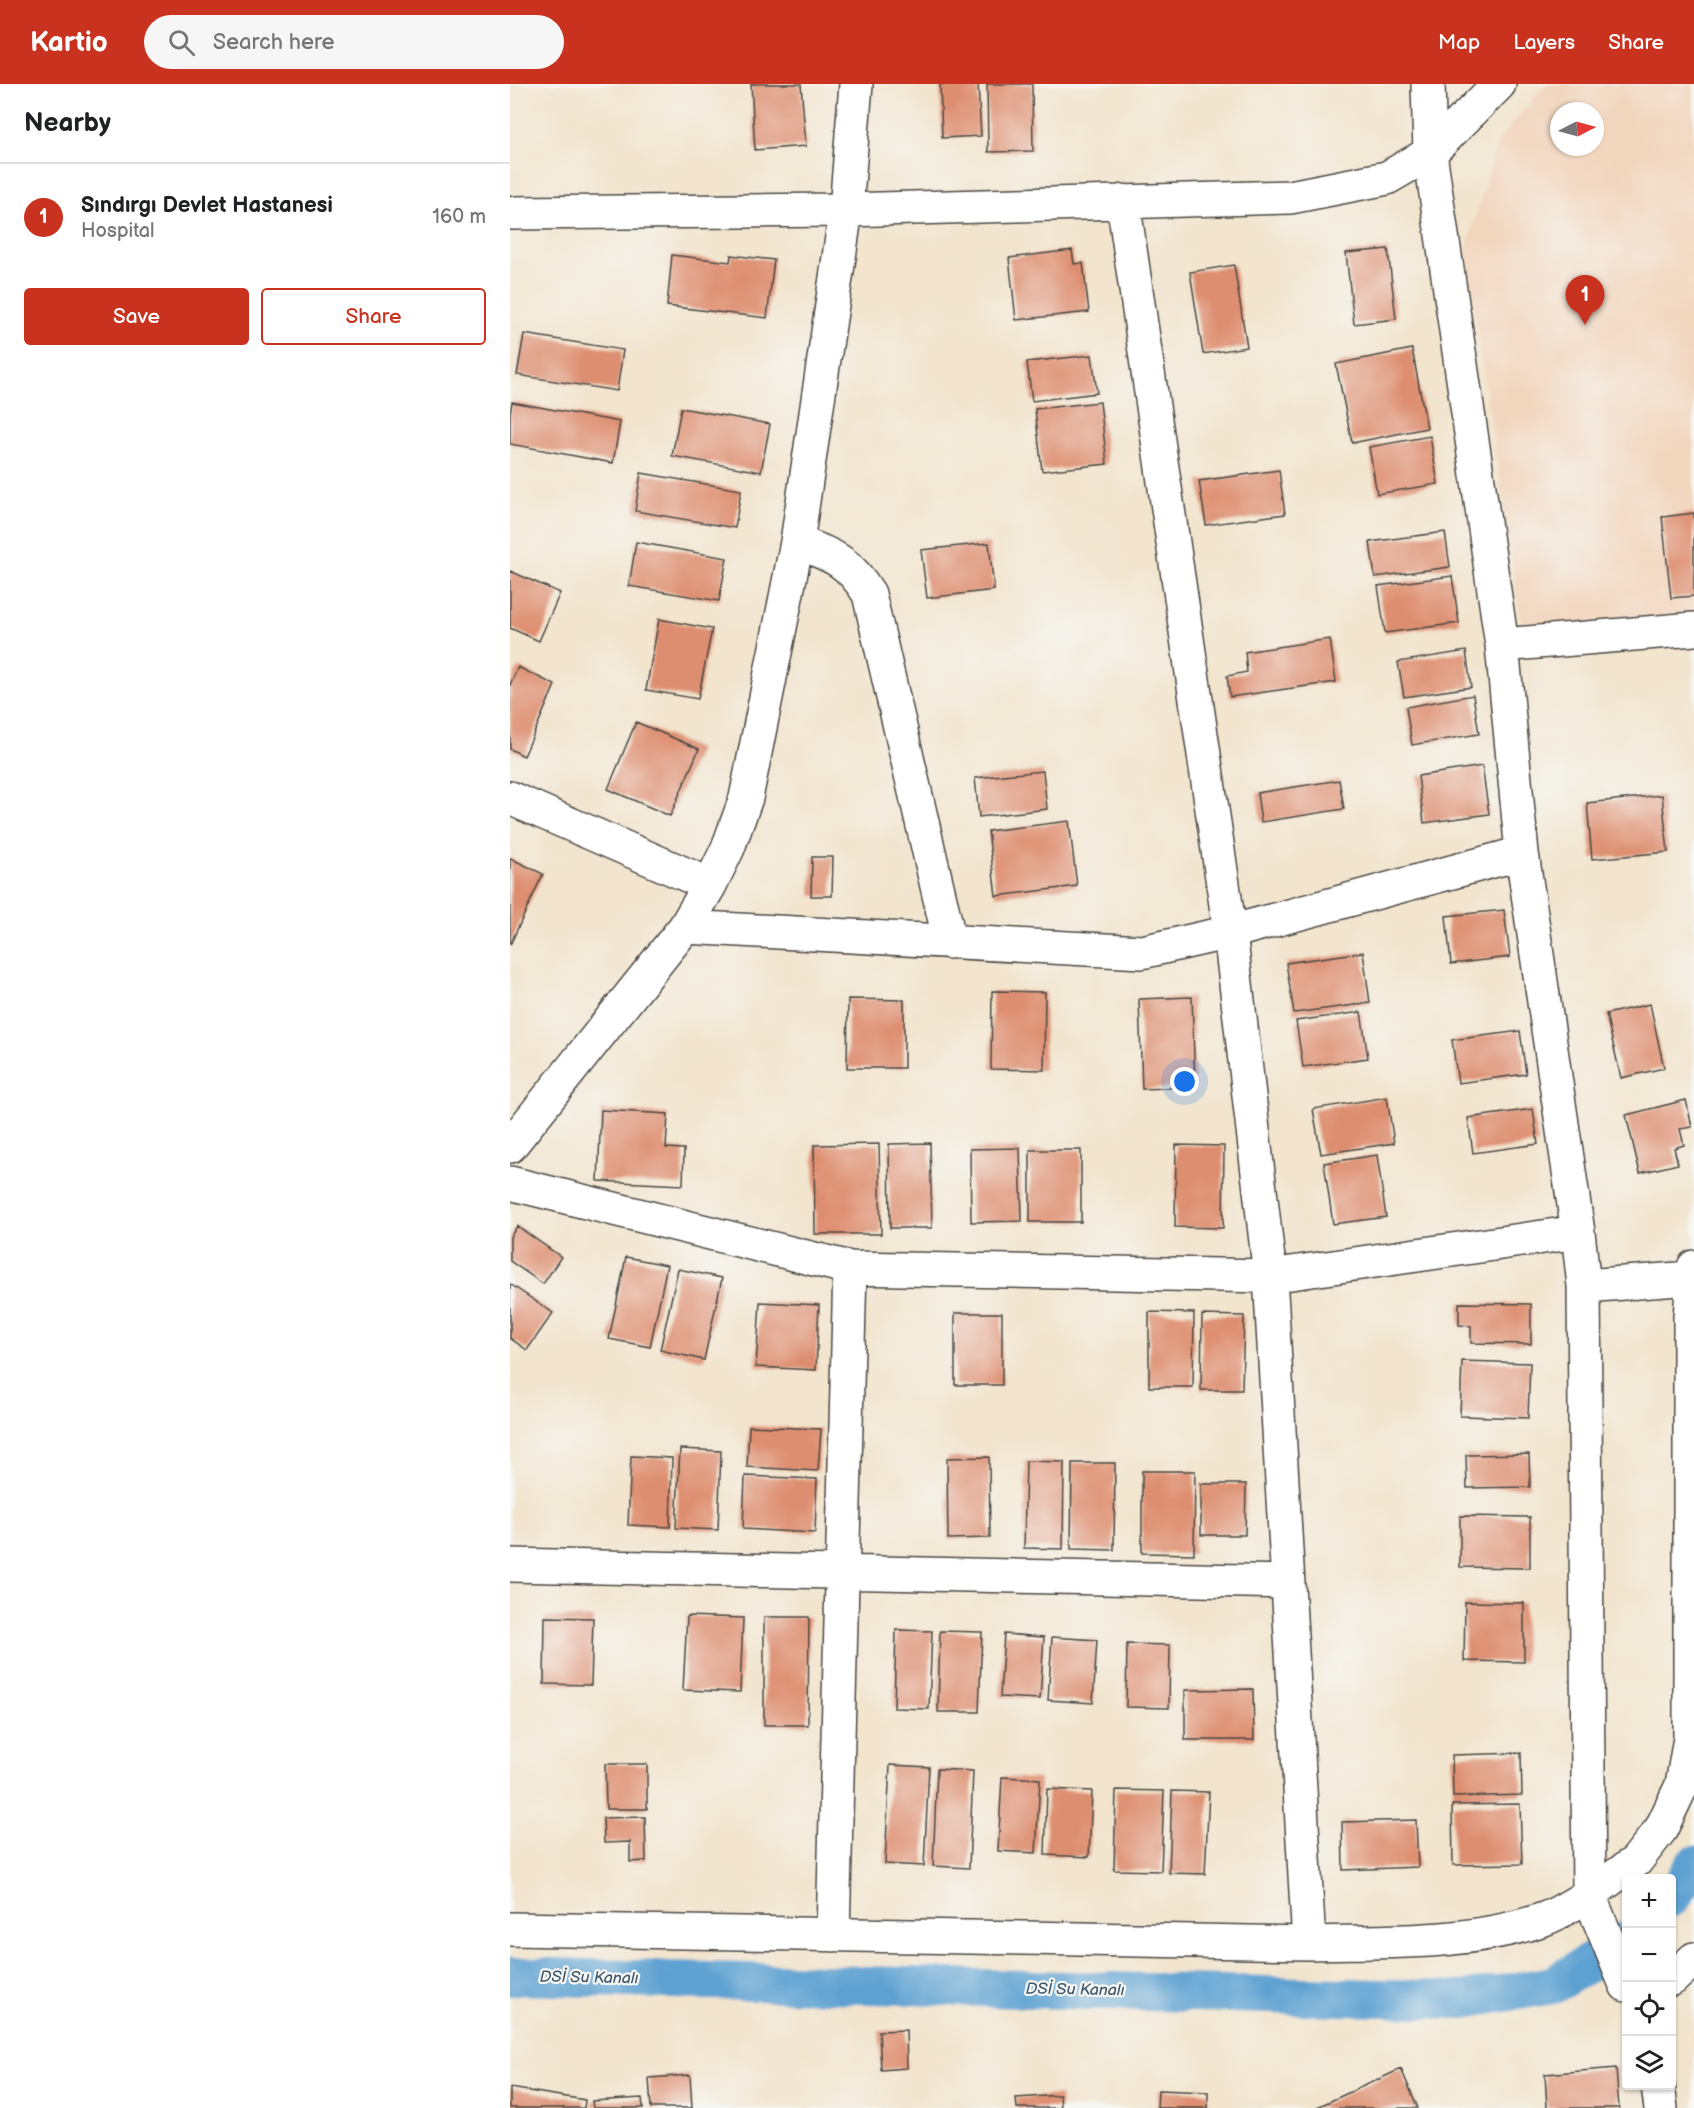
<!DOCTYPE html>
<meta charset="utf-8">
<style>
body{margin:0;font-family:"Balsamiq Sans",sans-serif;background:#f6f6f6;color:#202124}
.controls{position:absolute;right:18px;bottom:18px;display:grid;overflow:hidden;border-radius:6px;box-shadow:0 2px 4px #0004}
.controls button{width:54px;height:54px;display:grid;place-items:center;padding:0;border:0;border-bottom:2px solid #e0e0e0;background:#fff;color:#202124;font:30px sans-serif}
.compass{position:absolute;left:1040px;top:18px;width:54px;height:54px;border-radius:50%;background:#fff;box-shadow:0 2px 4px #0004;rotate:84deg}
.you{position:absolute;left:675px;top:998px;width:21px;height:21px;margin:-15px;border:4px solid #fff;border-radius:50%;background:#1a73e8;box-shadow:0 0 0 9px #1a73e833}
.badge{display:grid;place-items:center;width:39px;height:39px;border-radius:50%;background:#c8321e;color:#fff;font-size:20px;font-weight:700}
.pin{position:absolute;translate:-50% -50px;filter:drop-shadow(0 2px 3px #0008)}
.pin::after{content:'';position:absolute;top:32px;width:21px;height:18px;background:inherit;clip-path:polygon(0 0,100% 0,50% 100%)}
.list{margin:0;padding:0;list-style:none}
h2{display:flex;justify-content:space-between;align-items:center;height:78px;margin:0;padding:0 24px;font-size:26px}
h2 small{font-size:20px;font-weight:400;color:#757577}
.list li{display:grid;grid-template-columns:39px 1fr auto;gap:18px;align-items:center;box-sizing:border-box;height:108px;padding:0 24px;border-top:2px solid #e0e0e0}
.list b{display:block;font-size:22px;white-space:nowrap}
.list p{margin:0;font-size:20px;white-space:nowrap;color:#757577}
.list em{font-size:20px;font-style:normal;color:#757577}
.actions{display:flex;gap:12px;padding:18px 24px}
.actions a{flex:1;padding:14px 0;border:2px solid #c8321e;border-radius:6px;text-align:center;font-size:21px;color:#c8321e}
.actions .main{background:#c8321e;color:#fff}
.icon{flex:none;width:33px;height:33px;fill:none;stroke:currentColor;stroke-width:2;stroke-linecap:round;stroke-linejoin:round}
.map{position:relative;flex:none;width:1184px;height:2024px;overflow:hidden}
header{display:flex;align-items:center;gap:36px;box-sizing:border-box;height:84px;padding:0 30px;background:#c8321e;color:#fff}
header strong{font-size:28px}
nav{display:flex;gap:33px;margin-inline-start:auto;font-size:21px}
.search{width:420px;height:54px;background:#f6f6f6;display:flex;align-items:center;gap:15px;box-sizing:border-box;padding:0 21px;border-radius:33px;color:#757577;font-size:22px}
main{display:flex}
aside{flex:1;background:#fff}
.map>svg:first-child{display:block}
</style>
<header>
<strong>Kartio</strong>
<div class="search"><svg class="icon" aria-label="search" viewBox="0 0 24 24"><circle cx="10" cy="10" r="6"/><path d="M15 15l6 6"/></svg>Search here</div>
<nav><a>Map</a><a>Layers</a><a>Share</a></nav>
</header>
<main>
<aside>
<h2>Nearby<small></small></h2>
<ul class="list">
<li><span class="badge">1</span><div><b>Sındırgı Devlet Hastanesi</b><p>Hospital</p></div><em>160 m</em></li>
</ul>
<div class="actions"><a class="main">Save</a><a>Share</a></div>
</aside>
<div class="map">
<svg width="1184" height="2024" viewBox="0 0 1184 2024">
<rect width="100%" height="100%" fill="#f6f6f2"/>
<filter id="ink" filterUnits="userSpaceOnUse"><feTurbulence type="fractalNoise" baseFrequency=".0167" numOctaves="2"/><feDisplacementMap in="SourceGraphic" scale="12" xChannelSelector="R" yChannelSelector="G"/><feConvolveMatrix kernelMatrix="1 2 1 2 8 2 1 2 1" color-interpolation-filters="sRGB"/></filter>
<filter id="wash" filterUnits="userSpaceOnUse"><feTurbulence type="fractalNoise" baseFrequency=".008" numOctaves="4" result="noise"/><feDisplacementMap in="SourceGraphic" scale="24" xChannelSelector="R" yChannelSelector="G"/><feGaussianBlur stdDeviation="1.35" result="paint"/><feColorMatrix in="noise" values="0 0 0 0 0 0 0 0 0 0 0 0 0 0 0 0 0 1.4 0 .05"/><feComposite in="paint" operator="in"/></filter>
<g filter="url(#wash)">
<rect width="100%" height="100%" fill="#f2e4cd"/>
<path fill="#f2d5bd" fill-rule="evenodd" d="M1036 0H1184V546L1014 558 955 169 988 57ZM1049 27H1085V63H1049Z"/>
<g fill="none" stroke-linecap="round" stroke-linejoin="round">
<path stroke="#5da1d2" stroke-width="38" d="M1162 1814 1184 1781
M0 1892 953 1916 1043 1901 1116 1856"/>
</g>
<g id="blocks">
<path fill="#de8e70" d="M241 0H291L296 62 245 66Z
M430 0H468L471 52 432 54Z
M477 0H522L523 67 478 68Z
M878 165 886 235 844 240 836 169Z
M562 166 564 180 573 179 579 228 506 236 499 174Z
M162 171 220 178 221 171 264 176 257 234 157 222Z
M724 181 737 263 693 270 680 188Z
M14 250 113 266 107 307 7 291Z
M902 265 917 344 842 359 826 280Z
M582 271 587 309 522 317 517 278Z
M2 318 110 338 103 379 0 360V329Z
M590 318 597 380 532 387 525 325Z
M171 324 260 340 251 388 162 372Z
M920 352 928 400 867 410 859 363Z
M769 386 775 430 696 441 689 397Z
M131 389 231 406 225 444 125 427Z
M1184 429V512L1161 514 1152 433Z
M935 448 940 483 865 493 860 458Z
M126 458 217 474 209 517 119 502Z
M479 459 484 506 417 514 411 466Z
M0 487 50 509 29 557 0 544Z
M942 492 949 539 875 549 868 502Z
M149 535 202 545 188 615 136 606Z
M820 555 826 598 720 613 717 592 737 588 735 568Z
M956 567 961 603 894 613 888 578Z
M8 583 45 601 14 672 0 665V601Z
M963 611 969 650 902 661 896 623Z
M126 638 189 665 160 732 98 705Z
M972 682 979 730 914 739 908 692Z
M533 687 537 725 469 733 465 694Z
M829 696 834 725 751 738 747 709Z
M1152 711 1158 768 1082 775 1077 719Z
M559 737 567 802 486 812 478 747Z
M302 773H323L322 812H301Z
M0 774 33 790 0 861Z
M994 826 1000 873 941 880 936 832Z
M853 868 860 919 784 929 776 879Z
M482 907 535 908 534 986 481 985Z
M682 913 685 1003 632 1005 629 915Z
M338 915 394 916V984H337Z
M1140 920 1154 984 1111 994 1096 930Z
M851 928 858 974 793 983 786 937Z
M1010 947 1016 990 948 999 942 956Z
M877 1013 884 1059 811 1070 803 1025Z
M1176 1016 1182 1043 1170 1045 1174 1061 1164 1064 1168 1080 1130 1089 1116 1031Z
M1023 1025 1028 1060 963 1069 958 1034Z
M91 1026 158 1030 156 1064 174 1065 173 1101 88 1097Z
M420 1059 422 1144H380L379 1060Z
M369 1060 371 1150H305L304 1061Z
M666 1061 714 1062 713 1144 665 1143Z
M510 1064 512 1137 461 1138 460 1065Z
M520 1066H571V1138H520Z
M867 1071 876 1133 823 1140 814 1079Z
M7 1142 51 1173 33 1200 0 1177V1153Z
M116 1173 157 1181 140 1263 99 1255Z
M168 1185 212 1194 194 1276 150 1266Z
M0 1200 43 1229 17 1266 0 1254Z
M250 1218 309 1221 306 1286 246 1283Z
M949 1219 1021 1220V1260L961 1259V1242L949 1241Z
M639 1228 684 1229 683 1303H639Z
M445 1229H492V1301H445Z
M692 1231 734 1232 732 1306H691Z
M952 1277 1020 1279 1018 1334 950 1332Z
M239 1342 311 1345 308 1387 237 1383Z
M170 1365 211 1367 208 1446 166 1444Z
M1019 1370 1020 1403 957 1404 956 1371Z
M121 1372 162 1374 160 1443 118 1441Z
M479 1373 480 1454 438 1455 437 1374Z
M516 1377 554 1378 553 1465 514 1464Z
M562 1379H605L604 1466 561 1465Z
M632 1387H685L684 1470 632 1469Z
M235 1392 307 1395 305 1449 233 1445Z
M691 1400H736L735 1451H691Z
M950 1432 1020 1433V1484L950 1483Z
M955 1518 1014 1519V1578L954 1577Z
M177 1532 233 1534 230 1608 173 1606Z
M35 1533 83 1534 81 1601 34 1600Z
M254 1533H299L298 1641H254Z
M386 1546 422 1547 419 1625 384 1624Z
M430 1547 472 1548 469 1628H428Z
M494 1550 534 1553 530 1615 490 1613Z
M542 1553 587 1556 583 1619 538 1616Z
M617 1560 660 1561 659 1624 616 1623Z
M743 1605 744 1656H675V1606Z
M1011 1669 1012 1711 943 1713 942 1671Z
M95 1680H137V1725H96Z
M380 1681 419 1683 414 1782 375 1780Z
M427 1685 463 1687 459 1784 423 1782Z
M492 1693 530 1695 526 1769 488 1767Z
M537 1705 582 1707 579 1773 535 1771Z
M606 1706 654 1707 651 1787 604 1786Z
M662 1707 699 1708 695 1790 659 1789Z
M1010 1720 1012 1780 943 1781 942 1721Z
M135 1733 136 1777 120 1778V1758L94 1759 93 1734Z
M906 1736 908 1783 833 1786 832 1738Z
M396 1946 397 1984 371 1986 369 1947Z
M1106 1984 1109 2024H1037L1035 1990Z
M891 1985 908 2024H805Z
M180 1991 182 2024H141L139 1994Z
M0 2004 75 2016 74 2024H0Z
M648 2006 698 2008V2024H647Z
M550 2011 551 2024H507L506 2014Z
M132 2014 133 2024H83L82 2017Z"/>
</g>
</g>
<g filter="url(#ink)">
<use href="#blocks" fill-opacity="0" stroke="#494743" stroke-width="1.5"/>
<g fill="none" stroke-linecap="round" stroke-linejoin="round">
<defs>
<path id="minor" d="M613 117 720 848 760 1192 799 1859
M0 129 336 126 780 113 877 94 920 69 989 0
M287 458C323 472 338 476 359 510L440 858
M992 561 1184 545
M0 714 200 801
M175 843 632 868 720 848 1012 769
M0 1062 175 843 200 801 218 764 236 714 287 458 336 126 346 0
M0 1099 340 1184 760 1192 1068 1148
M1074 1202 1182 1194
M0 1481 778 1498
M0 1845 799 1859C876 1857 960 1861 1034 1835 1049 1830 1064 1819 1079 1811L1074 1202 1068 1148 1012 769 992 561 920 69 918 0
M323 1851 340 1184
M1162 1895 1184 1875
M1116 1901 1079 1811 1126 1777 1151 1745 1172 1701 1180 1654V1233L1184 1183
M1148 2002 1151 2024"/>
</defs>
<use href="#minor" stroke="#494743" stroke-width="36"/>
<use href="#minor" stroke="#fff" stroke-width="33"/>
</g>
</g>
<g text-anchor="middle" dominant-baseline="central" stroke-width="4.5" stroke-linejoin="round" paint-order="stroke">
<g font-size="16" font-style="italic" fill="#3f5a6e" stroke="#f6f6f2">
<text transform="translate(79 1894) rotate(1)">DSİ Su Kanalı</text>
<text transform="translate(565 1906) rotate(1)">DSİ Su Kanalı</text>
</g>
</g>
</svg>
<div class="controls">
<button>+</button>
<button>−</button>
<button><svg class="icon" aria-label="locate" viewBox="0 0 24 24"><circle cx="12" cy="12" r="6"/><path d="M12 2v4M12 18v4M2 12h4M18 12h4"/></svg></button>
<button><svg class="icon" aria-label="layers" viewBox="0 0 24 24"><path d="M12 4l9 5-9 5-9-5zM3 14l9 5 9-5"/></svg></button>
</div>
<svg class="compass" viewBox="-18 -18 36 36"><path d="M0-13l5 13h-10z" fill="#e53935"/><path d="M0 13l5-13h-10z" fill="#757577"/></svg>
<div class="you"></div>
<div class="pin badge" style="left:1075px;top:241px">1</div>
</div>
</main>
